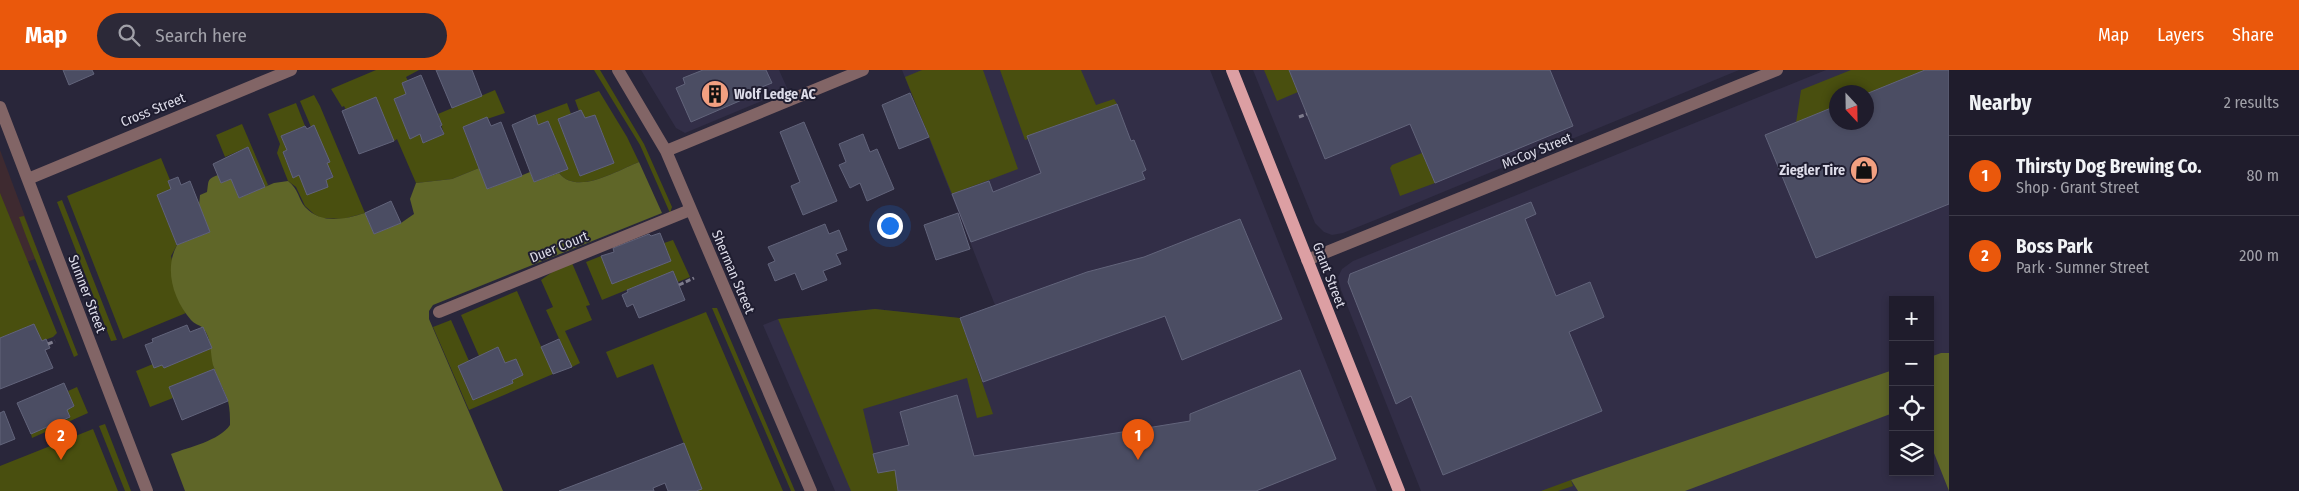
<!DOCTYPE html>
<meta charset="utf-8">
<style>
body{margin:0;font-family:"Fira Sans Condensed",sans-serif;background:#2c2938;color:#f1f3f6}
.controls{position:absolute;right:15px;bottom:15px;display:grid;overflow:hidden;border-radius:0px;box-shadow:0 2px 8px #0003}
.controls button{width:45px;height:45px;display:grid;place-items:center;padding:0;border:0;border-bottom:1px solid #3c3a48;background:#1f1c2c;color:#f1f3f6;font:25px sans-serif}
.compass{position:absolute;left:1829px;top:15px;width:45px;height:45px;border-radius:50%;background:#1f1c2c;box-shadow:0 2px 8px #0003;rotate:158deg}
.you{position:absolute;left:889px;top:155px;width:18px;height:18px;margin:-12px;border:4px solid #fff;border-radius:50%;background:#1a73e8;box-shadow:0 0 0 8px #1a73e833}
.badge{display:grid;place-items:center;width:32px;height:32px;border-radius:50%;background:#ea580c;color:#fff;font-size:16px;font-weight:700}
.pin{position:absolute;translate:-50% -41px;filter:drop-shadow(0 1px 2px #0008)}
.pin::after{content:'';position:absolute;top:26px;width:18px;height:15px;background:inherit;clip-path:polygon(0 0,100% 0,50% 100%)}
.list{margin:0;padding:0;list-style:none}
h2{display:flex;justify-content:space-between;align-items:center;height:65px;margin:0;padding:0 20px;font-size:21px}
h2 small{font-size:16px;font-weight:400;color:#a1a1a9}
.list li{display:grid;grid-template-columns:32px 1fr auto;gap:15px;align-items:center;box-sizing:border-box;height:80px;padding:0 20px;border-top:1px solid #3c3a48}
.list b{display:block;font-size:19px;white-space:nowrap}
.list p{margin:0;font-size:16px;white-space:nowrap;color:#a1a1a9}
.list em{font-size:16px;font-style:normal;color:#a1a1a9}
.icon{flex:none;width:28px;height:28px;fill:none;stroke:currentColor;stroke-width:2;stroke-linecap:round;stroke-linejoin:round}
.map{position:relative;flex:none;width:1949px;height:421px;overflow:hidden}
header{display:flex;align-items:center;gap:30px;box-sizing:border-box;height:70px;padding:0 25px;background:#ea580c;color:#fff}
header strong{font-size:24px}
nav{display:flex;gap:28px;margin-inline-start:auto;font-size:18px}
.search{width:350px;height:45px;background:#2c2938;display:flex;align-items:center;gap:12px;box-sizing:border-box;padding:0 18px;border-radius:28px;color:#a1a1a9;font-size:19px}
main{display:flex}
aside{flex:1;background:#1f1c2c}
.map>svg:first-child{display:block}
</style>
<header>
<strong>Map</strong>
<div class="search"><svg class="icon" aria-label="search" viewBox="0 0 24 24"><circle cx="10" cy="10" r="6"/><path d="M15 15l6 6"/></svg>Search here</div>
<nav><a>Map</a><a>Layers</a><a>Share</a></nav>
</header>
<main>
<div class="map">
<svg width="1949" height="421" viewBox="0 0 1949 421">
<rect width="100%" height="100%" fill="#29263a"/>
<path fill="#322e47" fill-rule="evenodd" d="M641 0H779L788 20 685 63 676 58Z
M902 0H1210L1377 421H835L763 255 778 249 875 239 959 248 995 235Z
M1253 0H1739L1385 146 1343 163 1332 165 1324 162 1315 153Z
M1826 0H1949V421H1421L1341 220 1338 207 1342 199 1353 191ZM1836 22H1866V52H1836ZM1893 230H1930V402H1893Z"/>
<path fill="#3e2a30" d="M0 80 40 187 0 203Z"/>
<path fill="#494f0f" d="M376 0H419L406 7 408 11 402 13 406 24 394 29 410 68 420 64 424 73 444 64 438 44 495 20 505 43 463 57 479 98 452 109 416 113 397 69 394 71 376 28 346 40 344 36 342 37 331 19Z
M594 0H600L644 74 672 137 670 143 640 75Z
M922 0H983L1018 99 952 124 905 7Z
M1000 0H1081L1096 35 1114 29 1117 34 1028 66V69L1025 70Z
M1264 0H1289L1298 22 1277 31Z
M1851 0H1925L1867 24 1836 22V36L1796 53 1801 20Z
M599 21 627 67 639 92C618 100 577 126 559 103L568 99 548 51 538 55 535 45 567 33 571 44 558 49 580 106 614 93 595 45 585 48 579 41 575 30Z
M314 25 320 36 365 143 343 149 321 148 314 144 305 136 296 117 288 111 277 83 280 74 268 44 296 33 305 56 281 66 287 80 283 83 293 108 299 105 328 117 326 110 333 106 327 93 330 92 311 57 300 31Z
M242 54 268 115 265 117 248 77 225 87 216 65Z
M1422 83 1435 113 1400 126 1390 98 1392 95Z
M161 88 170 110 168 111 171 119 157 125 177 175 171 186 183 238 186 243 123 269 67 126Z
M0 123 57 263 53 267 42 271 34 254 0 268Z
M62 130 117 270 111 271 57 132Z
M24 146 78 285 74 287 26 166 19 147Z
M673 170 690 207 678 212 673 201 602 230 586 192 601 186 612 214 671 191 664 173Z
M572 193 590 235 586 236 592 250 565 261 580 293 572 297 546 240 553 237 541 210 558 198Z
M517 221 553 304 469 340 433 257 451 250 469 291 458 296 474 330 513 313 512 310 523 305 516 289 505 293 498 278 479 286 461 245Z
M712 238H717L795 421H791Z
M875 239 960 248 993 344 977 348 967 308 863 339 878 402 897 400 900 421H851L778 249Z
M706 242 783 421H696L701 418 653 294 617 308 606 282Z
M212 278 214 299 169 317 173 328 150 337 136 301 153 294 154 298 162 295 164 298Z
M77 317 88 343 32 368 31 364 70 348 67 340 74 336 68 321Z
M105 354 131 421H125L99 356Z
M93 359 118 421H0V396Z
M1571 410 1573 416 1558 421H1541Z"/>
<path fill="#5f6628" d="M639 92 662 143 433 235 429 241V249L503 421H185L171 384C189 377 219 371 230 355 230 347 230 339 228 331 224 319 217 308 213 295 210 284 212 268 203 258 200 255 194 254 191 250 173 229 164 199 177 175L210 162 199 135 200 125 207 122C209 112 206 109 218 105L221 113 231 109 239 128 274 113 288 111C299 120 298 128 305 137 322 155 345 149 365 143L374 164 401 153 414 144 410 129 416 113 452 109 479 98 488 119 530 102 534 112 559 103C577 126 618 100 639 92Z
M1941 283H1949V421L1930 373V287Z
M1893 300V343L1685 421H1578L1571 410Z"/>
<path fill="#4b4d63" stroke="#62647b" d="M63 0H92L94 4 69 15Z
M436 0H472L482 26 452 38Z
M703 0H766L772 13 749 22 751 26 691 52 676 18 685 14 683 8Z
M1289 0H1550L1573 56 1435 113 1410 54 1325 89Z
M1925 0H1949V134L1816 188 1765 65 1836 36V52H1866V24Z
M421 5 442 55 440 56 444 64 423 73 420 64 410 69 394 29 406 24 402 13Z
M910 23 929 67 899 79 882 35Z
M376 27 394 71 359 84 342 41Z
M1117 34 1131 71 1134 70 1146 100 1142 102 1145 109 971 172 952 124 989 111 993 122 1041 103 1027 66Z
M581 40 585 48 595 45 614 93 580 106 558 49Z
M535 45 538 55 548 51 568 99 534 112 512 55Z
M487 47 491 56 501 52 522 106 487 119 463 57Z
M804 52 837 131 803 145 791 116 800 112 780 62Z
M314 55 330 92 327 93 333 107 326 110 328 117 307 125 299 105 293 108 283 82 287 80 281 66 305 56 307 59Z
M863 64 870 82 877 79 894 119 867 131 860 113 850 118 839 95 846 92 839 74Z
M248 77 265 117 239 128 231 109 221 113 213 94Z
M178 107 181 115 190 111 210 162 177 175 157 125 171 119 168 111Z
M391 131 401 153 374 164 365 143Z
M1531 132 1536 144 1525 149 1556 226 1590 212 1604 247 1569 262 1602 341 1443 405 1411 326 1396 334 1348 212 1350 204Z
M958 143 970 179 936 190 924 155Z
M1240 149 1282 249 1182 290 1165 246 983 312 960 248 1087 202 1144 187Z
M825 154 829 164 839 160 847 180 836 184 841 194 823 201 827 210 802 220 795 203 775 211 768 194 775 191 768 177Z
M660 163 671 191 612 214 601 186 614 182 613 178 649 164 651 166Z
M673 201 685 230 639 248 633 234 627 237 622 225 628 222 627 220Z
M34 254 42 271 46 269 50 278 45 280 53 298 0 319V268Z
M187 255 190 262 203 257 212 278 164 298 162 295 154 298 145 275 153 272 152 269Z
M559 269 572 297 553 304 541 277Z
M498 277 505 293 516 289 523 305 512 310 513 313 473 330 458 296Z
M214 299 228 331 182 350 169 317Z
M1300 300 1336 389 1256 421H898L895 400 878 403 873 384 909 375 900 342 957 325 974 386 1190 351V344Z
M64 313 74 336 67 340 70 347 31 364 17 333Z
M4 341 15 369 0 375V343Z
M684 373 702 419 696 421H668L665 413 653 418 654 421H559Z"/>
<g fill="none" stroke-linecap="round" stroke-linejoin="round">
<path stroke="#7e7c8d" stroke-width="3" stroke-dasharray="5 2.5" stroke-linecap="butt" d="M1299 47 1307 44
M679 215 694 208
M48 274 55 271"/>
<path stroke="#826566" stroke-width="12" d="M618 0 666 81 811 421
M0 37 147 421
M666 81 863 0
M28 109 291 0
M1307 190 1777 0
M439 242 690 140"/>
<path stroke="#dc9fa3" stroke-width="12" d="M1232 0 1399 421"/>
</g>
<defs>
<symbol id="building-disc" viewBox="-11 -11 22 22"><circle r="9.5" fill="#f2a081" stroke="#1f1d30"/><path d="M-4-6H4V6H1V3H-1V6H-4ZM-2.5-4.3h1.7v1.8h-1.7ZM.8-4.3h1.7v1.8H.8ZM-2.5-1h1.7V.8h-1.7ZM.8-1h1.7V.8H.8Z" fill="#111"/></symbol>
<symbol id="shop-disc" viewBox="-11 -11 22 22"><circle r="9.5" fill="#f2a081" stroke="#1f1d30"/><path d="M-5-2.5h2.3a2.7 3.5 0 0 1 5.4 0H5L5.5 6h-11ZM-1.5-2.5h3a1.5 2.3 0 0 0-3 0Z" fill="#111"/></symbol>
</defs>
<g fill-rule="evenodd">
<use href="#building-disc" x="699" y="8" width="32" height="32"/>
<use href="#shop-disc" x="1848" y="84" width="32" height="32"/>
</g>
<g text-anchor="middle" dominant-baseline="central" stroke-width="4" stroke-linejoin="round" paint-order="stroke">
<g font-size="14" font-weight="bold" fill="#dddce9" stroke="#1f1d30" text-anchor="start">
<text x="734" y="24">Wolf Ledge AC</text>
<text x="1845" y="100" text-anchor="end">Ziegler Tire</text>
</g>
<g font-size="14" fill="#dddce9" stroke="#1f1d30">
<text transform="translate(153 40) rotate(-22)">Cross Street</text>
<text transform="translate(1537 81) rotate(-22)">McCoy Street</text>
<text transform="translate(559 177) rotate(-22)">Duer Court</text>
<text transform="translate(733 202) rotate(67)">Sherman Street</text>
<text transform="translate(1329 205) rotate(69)">Grant Street</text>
<text transform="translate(87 224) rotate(69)">Sumner Street</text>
</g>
</g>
</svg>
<div class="controls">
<button>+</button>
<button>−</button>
<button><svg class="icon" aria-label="locate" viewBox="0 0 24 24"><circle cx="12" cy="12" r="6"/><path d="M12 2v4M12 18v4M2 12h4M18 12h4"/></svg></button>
<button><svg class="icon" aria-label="layers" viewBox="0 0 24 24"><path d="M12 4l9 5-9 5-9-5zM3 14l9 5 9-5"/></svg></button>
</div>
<svg class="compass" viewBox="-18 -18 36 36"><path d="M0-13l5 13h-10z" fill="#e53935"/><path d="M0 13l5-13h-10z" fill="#a1a1a9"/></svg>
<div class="you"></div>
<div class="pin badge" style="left:1138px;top:390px">1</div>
<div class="pin badge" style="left:61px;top:390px">2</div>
</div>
<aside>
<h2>Nearby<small>2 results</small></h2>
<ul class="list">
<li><span class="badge">1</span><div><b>Thirsty Dog Brewing Co.</b><p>Shop · Grant Street</p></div><em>80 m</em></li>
<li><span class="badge">2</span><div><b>Boss Park</b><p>Park · Sumner Street</p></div><em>200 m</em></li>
</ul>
</aside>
</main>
